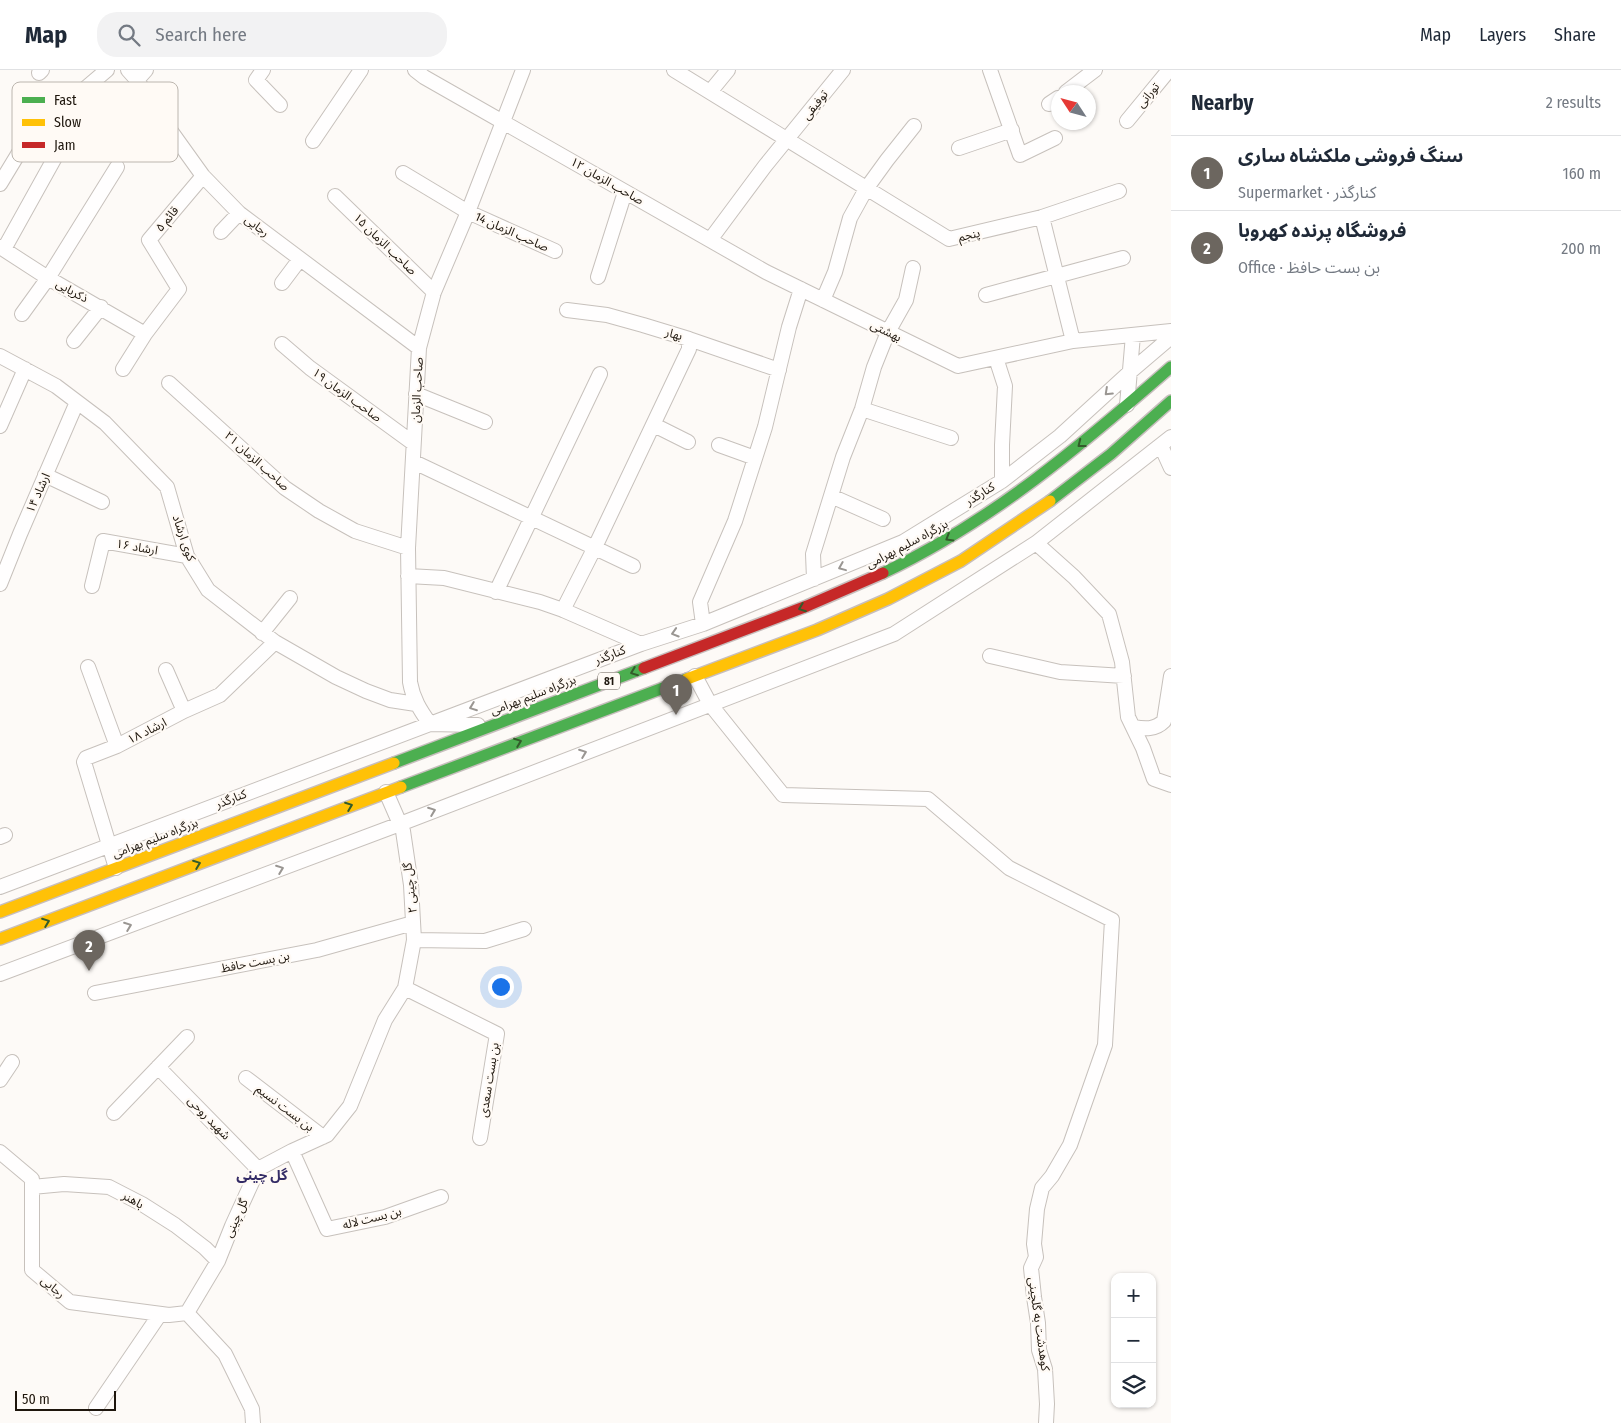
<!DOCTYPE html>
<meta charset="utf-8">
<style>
body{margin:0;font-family:"Fira Sans Condensed","Noto Sans Arabic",sans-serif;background:#f2f2f3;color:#1f2937}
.controls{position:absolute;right:15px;bottom:15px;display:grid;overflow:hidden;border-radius:10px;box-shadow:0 1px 4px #0004}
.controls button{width:45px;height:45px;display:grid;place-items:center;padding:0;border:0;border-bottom:1px solid #e0e1e3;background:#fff;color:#1f2937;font:25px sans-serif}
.compass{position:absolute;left:1051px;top:15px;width:45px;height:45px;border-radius:50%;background:#fff;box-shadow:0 1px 4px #0004;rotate:306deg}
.scale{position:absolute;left:15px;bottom:12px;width:101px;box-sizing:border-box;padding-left:5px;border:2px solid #1e160d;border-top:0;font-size:14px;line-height:18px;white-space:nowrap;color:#1e160d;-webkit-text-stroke:4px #fffaf5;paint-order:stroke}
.you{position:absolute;left:500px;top:916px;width:18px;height:18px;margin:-12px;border:4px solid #fff;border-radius:50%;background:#1a73e8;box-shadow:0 0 0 8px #1a73e833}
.badge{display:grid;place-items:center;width:32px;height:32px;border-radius:50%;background:#6c665f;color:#fff;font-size:16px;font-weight:700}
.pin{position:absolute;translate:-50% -41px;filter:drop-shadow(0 1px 2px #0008)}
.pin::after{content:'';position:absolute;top:26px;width:18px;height:15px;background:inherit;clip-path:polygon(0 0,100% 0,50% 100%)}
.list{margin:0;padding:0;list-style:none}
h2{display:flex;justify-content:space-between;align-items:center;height:65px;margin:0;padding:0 20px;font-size:21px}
h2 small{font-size:16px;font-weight:400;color:#747a83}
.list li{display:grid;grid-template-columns:32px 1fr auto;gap:15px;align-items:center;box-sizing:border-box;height:75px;padding:0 20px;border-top:1px solid #e0e1e3}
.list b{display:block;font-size:19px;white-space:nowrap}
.list p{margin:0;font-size:16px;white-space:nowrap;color:#747a83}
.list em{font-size:16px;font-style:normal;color:#747a83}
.icon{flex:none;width:28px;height:28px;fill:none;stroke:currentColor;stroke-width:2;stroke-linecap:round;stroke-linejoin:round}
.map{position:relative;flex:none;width:1171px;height:1353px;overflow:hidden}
header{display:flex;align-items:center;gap:30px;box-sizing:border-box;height:70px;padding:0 25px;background:#fff;border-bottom:1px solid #e0e1e3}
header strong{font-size:24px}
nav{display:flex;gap:28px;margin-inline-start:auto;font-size:18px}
.search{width:350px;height:45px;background:#f2f2f3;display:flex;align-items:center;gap:12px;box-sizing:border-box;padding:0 18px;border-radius:20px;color:#747a83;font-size:19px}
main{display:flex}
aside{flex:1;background:#fff}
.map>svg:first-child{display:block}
</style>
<header>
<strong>Map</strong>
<div class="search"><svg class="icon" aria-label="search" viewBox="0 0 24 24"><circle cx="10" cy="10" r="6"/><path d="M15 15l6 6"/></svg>Search here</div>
<nav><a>Map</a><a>Layers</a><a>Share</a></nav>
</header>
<main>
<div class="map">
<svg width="1171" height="1353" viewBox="0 0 1171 1353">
<rect width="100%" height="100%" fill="#fdfaf7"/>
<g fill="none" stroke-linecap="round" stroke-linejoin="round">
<defs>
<path id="street" d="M128 0 137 10 165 53 203 106 239 143 419 278
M263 0 256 10 280 35
M415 0 424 7 766 202 958 296 1073 271
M674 0 949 169 1042 147 1073 271 1171 261
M990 0 1020 85 1055 68
M39 3 42 0
M137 10 146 0
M710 22 728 0
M1066 22 1095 0
M1049 34 1058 28
M61 39 107 0
M1127 51 1169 0
M313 71 361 0
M134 75 165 53
M959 78 1012 60
M403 103 468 142 555 181
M0 114 23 76
M335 126 434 222
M1042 147 1119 121
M221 162 239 143
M710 170 765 96 843 0
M0 177 48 208 145 264
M4 179 73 55
M598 207 625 122
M282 213 300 189
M986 225 1123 188
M823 230 835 202 850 148 866 119 887 90 914 56
M567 240 607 245 643 255 689 269 779 300
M22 244 48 208 117 97
M74 271 101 237
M282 274 310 298 413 373
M0 286 56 316 105 353 167 417 187 486 208 520 275 572 336 607 366 621 390 630 416 634
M996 288 1005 316 1002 375V411
M123 299 145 264 179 219 149 170 203 106
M169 313 285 418 319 441 355 461 408 478
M416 324 485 352
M1127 335 1133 265
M862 339 951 368
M654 355 688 372
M0 356 25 299
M719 375 755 388
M1161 376 1171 398
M414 392 633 496
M45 405 102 432
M831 426 883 449
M1036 473 1074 507 1109 544 1122 592 1128 647 1143 678 1154 709 1171 715
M408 506 444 508 540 532 563 540 641 574
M814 509 813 484 843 387 862 339 874 297 888 262 906 230 913 198
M0 514 20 464 77 332
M92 516 103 471 187 486
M496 522 600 304
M563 540 595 477 689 279V269
M703 554 700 532 735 451 765 357 789 257 801 219
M262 563 290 528
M990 586 1060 602 1124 606
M88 597 117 676
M166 600 184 641
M695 606 710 634 783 725 928 729 1009 798 1112 850 1105 975 1070 1075 1052 1106 1042 1118 1037 1139 1034 1174 1036 1187 1031 1198 1034 1227 1038 1253 1039 1280 1045 1299 1047 1334 1046 1353
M478 655 430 654C420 640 413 629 410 612L408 478 419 278 434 222 468 142 523 0
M1133 657C1145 659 1155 660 1164 651L1171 606
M0 767 5 765
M116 798 84 692 86 688 117 676 184 641 220 625 275 572
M0 817 641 574 703 554 903 472 1002 411 1060 366 1130 302 1171 267
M414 870 485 871 524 859
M0 904 400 754 894 564 1036 473 1171 367
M405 918 497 964 480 1068
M95 923 317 880 413 853
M158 997 258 1099
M246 1008 323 1067
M0 1010 12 992
M114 1043 187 967
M292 1081 327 1159 385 1147 441 1127
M0 1082 32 1109V1200L70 1232 169 1245 187 1243
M32 1117 64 1114 109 1117 142 1134 175 1155 205 1178 218 1191
M187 1243 218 1191 232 1156 258 1099 292 1081 327 1065 350 1036 385 950 405 918 414 870 411 815 403 761 386 722
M187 1243 225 1284 252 1339 253 1353
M96 1338 160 1244"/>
<path id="fast" d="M1050 431 1111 384 1171 331
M883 503C991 452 1082 375 1171 297
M394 693 644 598
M401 717 687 609"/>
<path id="slow" d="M687 609 817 560 888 529 961 491 1050 431
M0 842 394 693
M0 869 401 717"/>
<path id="jam" d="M644 598 807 536 883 503"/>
</defs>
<use href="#street" stroke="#c7c1bc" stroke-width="16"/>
<use href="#fast" stroke="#c7bebd" stroke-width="14"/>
<use href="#slow" stroke="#c7bebd" stroke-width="14"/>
<use href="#jam" stroke="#c7bebd" stroke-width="14"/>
<use href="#street" stroke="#fffefe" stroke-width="14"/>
<use href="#fast" stroke="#4caf50" stroke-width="11"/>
<use href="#slow" stroke="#ffc107" stroke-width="11"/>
<use href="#jam" stroke="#c62828" stroke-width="11"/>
</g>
<defs><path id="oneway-chevron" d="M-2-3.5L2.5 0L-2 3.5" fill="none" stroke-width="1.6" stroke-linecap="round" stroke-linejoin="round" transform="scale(1.25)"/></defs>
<g stroke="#9a9692">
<use href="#oneway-chevron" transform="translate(1108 322) rotate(137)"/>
<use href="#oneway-chevron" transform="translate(842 497) rotate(158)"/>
<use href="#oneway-chevron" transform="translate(675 563) rotate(163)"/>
<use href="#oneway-chevron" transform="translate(473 637) rotate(159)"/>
<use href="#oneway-chevron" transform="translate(583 683) rotate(-21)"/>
<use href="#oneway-chevron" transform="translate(432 741) rotate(-21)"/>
<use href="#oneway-chevron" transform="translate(280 799) rotate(-21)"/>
<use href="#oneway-chevron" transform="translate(128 856) rotate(-21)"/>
</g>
<g stroke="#335b2b">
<use href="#oneway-chevron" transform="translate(1081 374) rotate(142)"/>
<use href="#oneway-chevron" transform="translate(949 468) rotate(149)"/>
<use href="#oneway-chevron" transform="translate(802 538) rotate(159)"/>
<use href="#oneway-chevron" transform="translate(634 602) rotate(159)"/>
<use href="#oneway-chevron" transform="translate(518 672) rotate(-21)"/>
<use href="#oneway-chevron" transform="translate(349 736) rotate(-21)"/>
<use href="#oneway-chevron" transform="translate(197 794) rotate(-21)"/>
<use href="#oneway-chevron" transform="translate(46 852) rotate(-21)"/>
</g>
<g text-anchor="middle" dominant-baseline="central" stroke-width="4.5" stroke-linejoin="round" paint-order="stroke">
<rect fill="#fffaf5" stroke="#625a53" stroke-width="1" x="598" y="602.5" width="22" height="17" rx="4"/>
<g font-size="11" font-weight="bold" fill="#1e160d">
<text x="609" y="611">81</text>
</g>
<g font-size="12" fill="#1e160d" stroke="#fffaf5">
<text transform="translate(1148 25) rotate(-50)">تورانی</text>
<text transform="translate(815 35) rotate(-52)">توفیقی</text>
<text transform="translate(607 111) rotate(30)">صاحب الزمان ۱۲</text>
<text transform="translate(167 149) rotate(-50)">قائم ۵</text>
<text transform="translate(257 156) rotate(37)">رجایی</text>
<text transform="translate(512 162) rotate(24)">صاحب الزمان 14</text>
<text transform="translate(969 165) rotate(-13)">پنجم</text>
<text transform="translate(385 174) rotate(44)">صاحب الزمان ۱۵</text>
<text transform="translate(72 221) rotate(29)">ذکریایی</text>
<text transform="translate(886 261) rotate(26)">بهشتی</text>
<text transform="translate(674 264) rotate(16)">بهار</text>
<text transform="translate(417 320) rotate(-87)">صاحب الزمان</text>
<text transform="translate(347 325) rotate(36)">صاحب الزمان ۱۹</text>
<text transform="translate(257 391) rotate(42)">صاحب الزمان ۲۱</text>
<text transform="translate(38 423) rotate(-66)">ارشاد ۱۴</text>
<text transform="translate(980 424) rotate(-32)">کنارگذر</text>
<text transform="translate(184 468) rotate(71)">کوی ارشاد</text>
<text transform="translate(907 474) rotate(-28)">بزرگراه سلیم بهرامی</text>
<text transform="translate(137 477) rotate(10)">ارشاد ۱۶</text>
<text transform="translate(610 585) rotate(-21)">کنارگذر</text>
<text transform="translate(533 625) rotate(-21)">بزرگراه سلیم بهرامی</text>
<text transform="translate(147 661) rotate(-27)">ارشاد ۱۸</text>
<text transform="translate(231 729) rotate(-21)">کنارگذر</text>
<text transform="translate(155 768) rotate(-21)">بزرگراه سلیم بهرامی</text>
<text transform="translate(410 818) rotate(-96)">گل چینی ۲</text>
<text transform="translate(255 892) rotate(-11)">بن بست حافظ</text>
<text transform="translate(489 1010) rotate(-81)">بن بست سعدی</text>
<text transform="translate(285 1038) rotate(37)">بن بست نسیم</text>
<text transform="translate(209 1048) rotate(46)">شهید روحی</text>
<text transform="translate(133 1130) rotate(29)">باهنر</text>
<text transform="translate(236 1148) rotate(-66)">گل چینی</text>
<text transform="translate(372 1148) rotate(-14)">بن بست لاله</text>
<text transform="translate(53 1217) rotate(40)">رجایی</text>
<text transform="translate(1039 1254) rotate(82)">کوهدشت به گلچینی</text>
</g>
<g font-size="14" font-weight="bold" fill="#332b66" stroke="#fffaf5">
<text x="262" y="1105">گل چینی</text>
</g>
</g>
<rect x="12" y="12" width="166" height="80" rx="8" fill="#fffaf5" stroke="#bcb6af" stroke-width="1"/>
<rect x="22" y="27" width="23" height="6" fill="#4caf50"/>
<rect x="22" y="49" width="23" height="7" fill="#ffc107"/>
<rect x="22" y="72" width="23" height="6" fill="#c62828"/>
<g font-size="14" fill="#1e160d">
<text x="54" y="35">Fast</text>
<text x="54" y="57">Slow</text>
<text x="54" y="80">Jam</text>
</g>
</svg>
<div class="controls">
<button>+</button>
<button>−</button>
<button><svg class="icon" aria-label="layers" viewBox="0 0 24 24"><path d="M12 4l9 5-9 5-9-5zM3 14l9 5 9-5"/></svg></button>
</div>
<svg class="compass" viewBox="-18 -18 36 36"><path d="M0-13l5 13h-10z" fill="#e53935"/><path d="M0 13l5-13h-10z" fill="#747a83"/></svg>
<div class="scale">50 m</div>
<div class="you"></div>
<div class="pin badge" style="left:676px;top:645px">1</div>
<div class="pin badge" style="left:89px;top:901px">2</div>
</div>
<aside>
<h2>Nearby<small>2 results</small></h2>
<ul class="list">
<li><span class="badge">1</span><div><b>سنگ فروشی ملکشاه ساری</b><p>Supermarket · کنارگذر</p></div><em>160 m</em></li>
<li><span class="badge">2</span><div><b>فروشگاه پرنده کهروبا</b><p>Office · بن بست حافظ</p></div><em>200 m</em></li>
</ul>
</aside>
</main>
